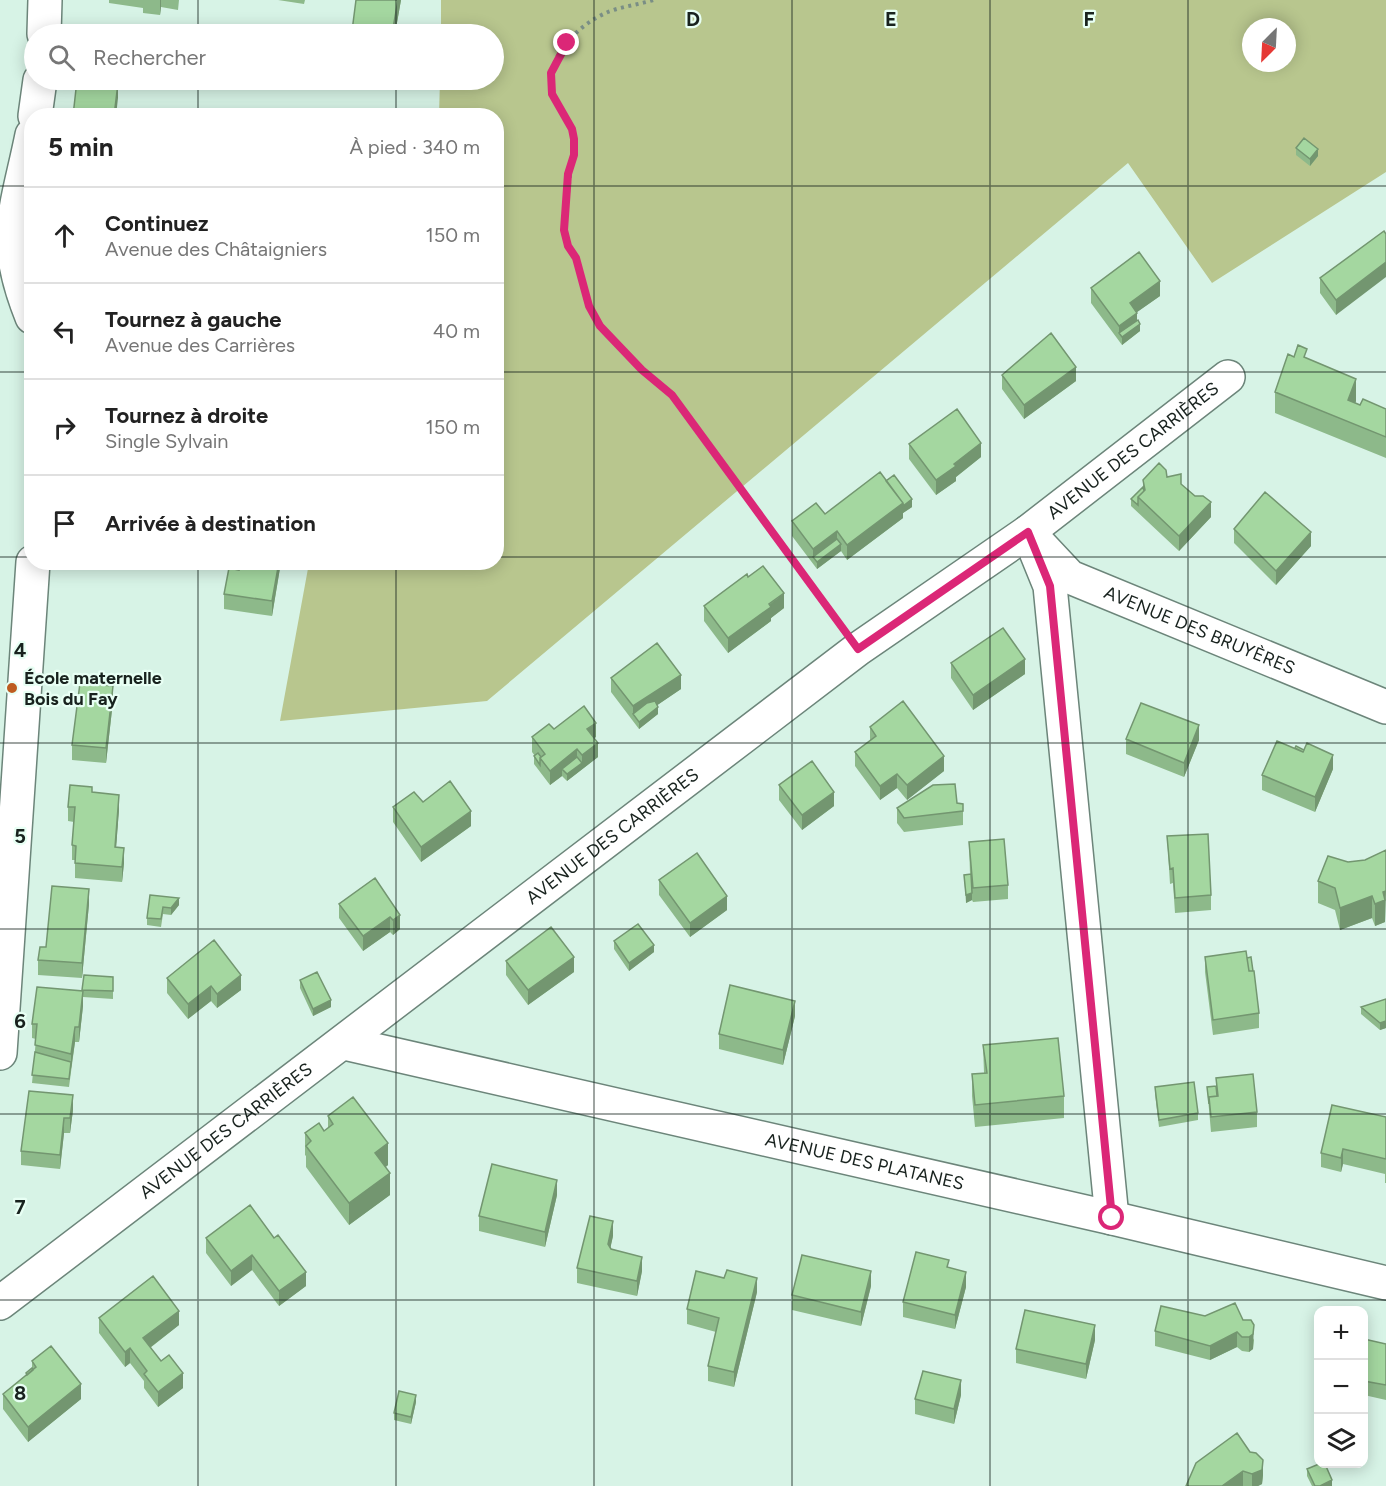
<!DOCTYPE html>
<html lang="fr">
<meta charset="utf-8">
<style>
body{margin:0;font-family:Figtree,sans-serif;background:#f2f2f2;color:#222}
.controls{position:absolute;right:18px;bottom:18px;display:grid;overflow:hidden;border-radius:12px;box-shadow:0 3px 15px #0003}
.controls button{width:54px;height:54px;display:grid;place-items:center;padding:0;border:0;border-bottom:2px solid #e0e0e0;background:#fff;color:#222;font:30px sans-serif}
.compass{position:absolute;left:1242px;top:18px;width:54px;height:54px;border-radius:50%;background:#fff;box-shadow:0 3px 15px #0003;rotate:204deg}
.stop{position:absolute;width:18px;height:18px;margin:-14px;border:4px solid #db2777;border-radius:50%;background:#fff}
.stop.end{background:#db2777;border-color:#fff;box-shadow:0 2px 6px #0008}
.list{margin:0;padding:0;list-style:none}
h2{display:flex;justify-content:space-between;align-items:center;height:78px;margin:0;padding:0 24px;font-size:26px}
h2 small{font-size:20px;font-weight:400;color:#767676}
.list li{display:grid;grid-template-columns:39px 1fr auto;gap:18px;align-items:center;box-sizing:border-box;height:96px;padding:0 24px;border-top:2px solid #e0e0e0}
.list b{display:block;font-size:22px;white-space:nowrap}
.list p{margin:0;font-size:20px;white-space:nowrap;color:#767676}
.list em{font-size:20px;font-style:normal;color:#767676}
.icon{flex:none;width:33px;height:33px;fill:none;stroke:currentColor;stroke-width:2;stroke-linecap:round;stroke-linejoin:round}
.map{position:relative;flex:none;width:1386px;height:1486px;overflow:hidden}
.search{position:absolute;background:#fff;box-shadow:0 3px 15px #0003;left:24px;top:24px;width:480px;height:66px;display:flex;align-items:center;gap:15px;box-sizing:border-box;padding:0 21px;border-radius:33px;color:#767676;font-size:22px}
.panel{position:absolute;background:#fff;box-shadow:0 3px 15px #0003;left:24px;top:108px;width:480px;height:462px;border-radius:24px}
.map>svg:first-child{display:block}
</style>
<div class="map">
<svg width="1386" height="1486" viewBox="0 0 1386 1486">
<rect width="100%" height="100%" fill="#d7f3e6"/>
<path fill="#b8c68e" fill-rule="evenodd" d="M441 0H1386V172L1212 283 1128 163 487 701 280 721 309 563 496 562V116L439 115 440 80H494V34H441ZM1251 27H1287V63H1251Z"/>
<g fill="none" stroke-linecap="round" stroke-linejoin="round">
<defs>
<g id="street">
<path d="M44 34 45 0"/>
<path d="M35 116 40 80"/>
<path d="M32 135C16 214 0 238 32 317"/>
<path d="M1028 532 1050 586 1112 1218"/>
<path id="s1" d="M1040 545 1070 577 1386 707"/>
<path id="s2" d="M344 1043 1112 1218 1386 1283"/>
<path d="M0 1053 33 562"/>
<path id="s3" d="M0 1303 858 649 1028 532 1228 377"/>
</g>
</defs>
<use href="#street" stroke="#6c857a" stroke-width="36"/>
<path stroke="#7a8e85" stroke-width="4" stroke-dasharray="3 4.5" stroke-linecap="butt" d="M653 0C638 5 623 6 608 12 579 24 543 58 552 93 557 110 570 122 574 139L564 230 568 246 576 259 589 306 600 326 642 370 672 395 840 624"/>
<use href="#street" stroke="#fff" stroke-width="33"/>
</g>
<path fill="#8db98a" d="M109 0H179L178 10 161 7 160 15 143 13V8L109 3Z
M278 0H305L304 4Z
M356 0H401L395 34H352Z
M1296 148 1318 156 1310 166 1296 155Z
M1384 231 1336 315 1320 293V278Z
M1091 288 1160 296 1137 312V320L1140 331 1122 345 1091 303Z
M1294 357 1307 358 1356 401 1355 403 1360 405 1386 409V458L1275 413V392Z
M1002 375 1076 381 1024 419 1002 389Z
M909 444 981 457 956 477V481L936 495 909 459Z
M1167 477 1181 484 1195 496 1211 517 1179 551 1131 506V499L1143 487V480Z
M886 481 912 507 903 513V518L847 560 841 551 817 569 792 536V521L825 514Z
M1234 529 1311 546 1276 585 1234 543Z
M240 562H281L272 616 224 609V594L239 570Z
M748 577 784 608 771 618V621L728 653 704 621V606Z
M951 663 1025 674 973 710 951 678Z
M611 678 681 689 657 705 658 714 639 729 611 692Z
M113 701 106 763 72 760V745Z
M870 727 944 771 907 800 897 788 880 800 855 766V752L870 741Z
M553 729 596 737 594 738 598 757 567 781 562 776 550 785 534 764V756H535L532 752V737Z
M1126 739 1199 740 1184 777 1126 754Z
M1333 769 1315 812 1262 790V775Z
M779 785 834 806 802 830 779 800Z
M92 792 119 809 116 848 124 863 122 882 75 878V860H72V845L74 822 68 821V807Z
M423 802 471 826 421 862 393 822V807Z
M957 803 963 811V825L904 832 897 823V808Z
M1167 836 1211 895V910L1175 913 1173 883 1170 884Z
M969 842 1008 885V899L973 902 972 900 966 903 964 875 970 874Z
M1386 850 1385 922 1375 926 1372 918 1340 930 1335 910 1318 903V881L1348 862 1365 860Z
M375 878 400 929 393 935 390 932 363 951 339 918V904Z
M659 880 727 910 690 937 659 895Z
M150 895 179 905 171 915 163 914 161 927 147 925V918Z
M89 904 82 978 38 975V960L46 947Z
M614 941 654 952 629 971 614 949Z
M1205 957 1259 1013V1028L1213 1035 1205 972Z
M506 961 574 972 528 1005 506 975Z
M113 977V999L83 997V1006L79 1042H75L69 1087 32 1083 36 1039 32 1038V1024L82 991V990Z
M167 978 241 990 217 1008 211 1001 188 1019 167 993Z
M300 980 331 1007 313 1016 300 988Z
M1386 999V1028L1380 1030 1361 1014V1007Z
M795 1016 783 1065 719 1049V1034Z
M983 1045 1064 1096V1118L975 1127 972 1096V1074L984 1073Z
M1216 1078 1257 1112V1127L1211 1132 1207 1087 1216 1086Z
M1155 1087 1198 1113V1120L1159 1127 1155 1094Z
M73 1110 70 1133H64L60 1169 21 1165V1151Z
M328 1116 388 1165 386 1167 390 1195 349 1225 306 1167V1156L305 1155V1133L324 1131 328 1128Z
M1386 1117V1183H1385V1174L1343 1164 1341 1172 1321 1167V1153Z
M557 1195 545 1247 479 1231V1216Z
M250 1205 306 1286 279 1306 252 1270 231 1286 206 1253V1238Z
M613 1236 610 1248 642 1271 637 1296 577 1283V1268Z
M949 1267 966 1287 955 1329 903 1317V1302Z
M871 1286 861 1326 792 1310V1295Z
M757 1292 734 1387 708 1381V1366L716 1332 687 1324V1309Z
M1205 1316 1243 1320 1254 1340 1253 1349 1249 1352 1242 1351 1237 1347 1210 1360 1155 1346V1331Z
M99 1318 179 1325 150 1348 183 1388 158 1407 144 1388V1381L130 1363 125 1367 99 1333Z
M1364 1339 1386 1344V1400L1364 1395Z
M1095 1340 1086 1379 1016 1363V1349Z
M32 1361 81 1399 28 1442 3 1409V1394L26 1376V1373L32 1368Z
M961 1395 954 1424 915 1414V1399Z
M416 1402 411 1424 394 1420V1413Z
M1196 1463 1263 1475 1262 1484 1258 1486H1186Z
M1307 1469 1332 1486H1312L1307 1476Z"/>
<path fill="#739670" d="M160 0H161V7L160 15Z
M398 0H401L395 34H392Z
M118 83V98L116 116H114Z
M1318 149V156L1310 166V159Z
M1386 262V277L1336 315V300Z
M1160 281V296L1130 317V303Z
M1137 313V326L1140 324V331L1122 345V337L1119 333V326Z
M1076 367V381L1024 419V405Z
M1356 379V401L1348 422V400Z
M981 443V457L956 477V481L936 495V480L954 464Z
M912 499V507L903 513V518L847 560V545L903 503Z
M1211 502V517L1179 551V536Z
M837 531V546L813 557V549Z
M1311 532V546L1276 585V571Z
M841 544V551L817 569V562Z
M279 562H281L272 616V601Z
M784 593V608L771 618V621L728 653V638Z
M1025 659V674L973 710V695Z
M681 675V689L637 719 633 714V706Z
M113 686V701L106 763V748Z
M658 707V714L639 729V722Z
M596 723V737L587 744V729Z
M1199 725V740L1184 777V763Z
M598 743V757L567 781V774L582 763V755Z
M577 749V764L562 769V776L550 785V771Z
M1333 755V769L1315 812V797Z
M944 756V771L907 800V785Z
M897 774V788L880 800V786Z
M834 792V806L802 830V815Z
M119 795V809L115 862V847Z
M471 811V826L421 862V847Z
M124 848V863L122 882V867Z
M89 889V904L82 978V963Z
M1386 891 1385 922 1375 926V904L1383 892Z
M972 893V900L966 903V895Z
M727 896V910L690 937V923Z
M1372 896V918L1340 930V908Z
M179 898V905L171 915V908Z
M400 915V929L393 935V920Z
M390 917V932L363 951V936Z
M654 945V952L629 971V963Z
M574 957V972L528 1005V990Z
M241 975V990L217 1008V994Z
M211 986V1001L188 1019V1004Z
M83 991V1006L79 1042V1027Z
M331 1000V1007L313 1016V1009Z
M795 1001V1016L783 1065V1050Z
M1386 1021V1028L1380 1030V1023Z
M75 1027V1042L71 1069V1054Z
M73 1095V1110L70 1133V1118Z
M64 1118V1133L60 1169V1155Z
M388 1143V1165L375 1174V1153Z
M1343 1149V1164L1341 1172V1158Z
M390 1173V1195L349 1225V1203Z
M557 1180V1195L545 1247V1232Z
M613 1221V1236L608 1259V1244Z
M252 1255V1270L231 1286V1271Z
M642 1257V1271L637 1296V1281Z
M871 1271V1286L861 1326V1312Z
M306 1272V1286L279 1306V1291Z
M966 1272V1287L955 1329V1315Z
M757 1278V1292L734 1387V1372Z
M179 1311V1325L143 1353V1338Z
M1095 1325V1340L1086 1379V1364Z
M1254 1325 1253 1349 1249 1352V1337Z
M1237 1332V1347L1210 1360V1346Z
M130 1348V1363L125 1367V1352Z
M183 1373V1388L158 1407V1392Z
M961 1380V1395L954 1424V1409Z
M81 1384V1399L28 1442V1427Z
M416 1395V1402L411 1424V1417Z
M1263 1460V1475L1262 1484 1258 1486H1252V1474Z
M1243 1471V1486H1222Z
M1332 1480V1486H1320Z"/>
<path fill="#a4d7a0" stroke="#739670" stroke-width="1.5" d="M356 0H398L392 34H377L352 31Z
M77 80H87L118 83 114 116H73Z
M1304 138 1318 149 1310 159 1296 148Z
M1384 231 1386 234V262L1336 300 1320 278Z
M1139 252 1160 281 1130 303 1137 313 1119 326 1091 288Z
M1138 320 1140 324 1122 337 1119 333Z
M1051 333 1076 367 1024 405 1002 375Z
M1298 345 1307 349 1304 357 1356 379 1348 400 1360 405 1363 399 1386 409V437L1275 392 1288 354 1294 357Z
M957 409 981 443 954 464 956 466 936 480 909 444Z
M1159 463 1166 470 1167 477 1181 474V484L1195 496H1203L1211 502 1179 536 1138 497 1145 490 1143 480Z
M880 472 903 503 847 545 837 531 813 549 792 521 816 503 825 514Z
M894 475 912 499 903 506V503L886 481Z
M1143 487 1144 491 1138 497V505L1131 499Z
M1265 492 1311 532 1276 571 1234 529Z
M837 539 841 544 817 562 813 557Z
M240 562H279L272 601 224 594 229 568 239 570Z
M763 566 784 593 769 604 771 607 728 638 704 606 747 574 748 577Z
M1003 628 1025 659 973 695 951 663Z
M657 643 681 675 633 706 611 678Z
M80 683 113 686 106 748 72 745Z
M655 701 658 707 639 722 633 714 647 703Z
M903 701 944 756 907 785 897 774 880 786 855 752 876 736 870 727Z
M1141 703 1199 725 1184 763 1126 739Z
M584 706 596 723 587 729 598 743 582 755 577 749 550 771 540 758 545 754 532 737 549 724 554 729Z
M1277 741 1303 752 1307 743 1333 755 1315 797 1262 775Z
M1296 746 1304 750 1303 752 1295 748Z
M538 753 541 757 540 758V765L534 756Z
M577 757 582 763 567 774 562 769Z
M812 761 834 792 802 815 779 785Z
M450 781 471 811 421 847 393 807 414 792 423 802Z
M955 784 957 803 963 804V811L904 818 897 808 933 785Z
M70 785 92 787V792L119 795 115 847 124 848 122 867 75 863 76 846 72 845 75 807H68Z
M1208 834 1211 895 1175 898 1173 868 1170 869 1167 836Z
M1004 839 1008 885 973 888 969 842Z
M1386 850V891L1383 892 1385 900 1375 904 1372 896 1340 908 1335 888 1318 881 1328 856 1348 862 1365 860Z
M697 853 727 896 690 923 659 880Z
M971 874 972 893 966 895 964 875Z
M375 878 400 915 393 920 390 917 363 936 339 904Z
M52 886 89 889 82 963 38 960 40 947H46Z
M150 895 179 898 171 908 163 907 161 919 147 918Z
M638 924 654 945 629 963 614 941Z
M551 927 574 957 528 990 506 961Z
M214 940 241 975 217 994 211 986 188 1004 167 978Z
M1246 951 1249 971H1254L1259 1013 1213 1020 1205 957Z
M1251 957 1253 971H1249L1247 958Z
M317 972 331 1000 313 1009 300 980Z
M84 975 113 977V991L82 990Z
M730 985 795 1001 783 1050 719 1034Z
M37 987 83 991 79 1027H75L71 1054 35 1045 37 1024H32Z
M1386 999V1021L1380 1023 1361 1007Z
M1058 1038 1064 1096 975 1105 972 1074 987 1073 983 1045Z
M35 1052 71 1062 69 1079 32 1075Z
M1253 1074 1257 1112 1211 1117 1209 1097 1218 1096 1216 1078Z
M1194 1082 1198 1113 1159 1120 1155 1087Z
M1216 1086 1217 1096 1209 1097V1104L1207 1087Z
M29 1091 73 1095 70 1118H64L60 1155 21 1151Z
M353 1097 388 1143 375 1153 390 1173 349 1203 306 1146 311 1141 305 1133 319 1123 324 1131 333 1124 328 1116Z
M1332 1105 1386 1117V1159L1343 1149 1341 1158 1321 1153Z
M492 1164 557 1180 545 1232 479 1216Z
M250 1205 274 1238 278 1235 306 1272 279 1291 252 1255 231 1271 206 1238Z
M590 1216 613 1221 608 1244 611 1249 642 1257 637 1281 577 1268Z
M916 1252 949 1260 947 1267 966 1272 955 1315 903 1302Z
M802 1255 871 1271 861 1312 792 1295Z
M727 1270 757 1278 734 1372 708 1366 719 1318 687 1309 696 1271 724 1278Z
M153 1276 179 1311 143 1338 161 1361 169 1355 183 1373 158 1392 144 1374 147 1371 130 1348 125 1352 99 1318Z
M1235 1303 1243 1320H1251L1254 1325 1253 1334 1249 1337H1242L1237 1332 1210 1346 1155 1331 1161 1306 1205 1316Z
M1025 1310 1095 1325 1086 1364 1016 1349Z
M1364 1339 1386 1344V1385L1364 1381Z
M51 1346 81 1384 28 1427 3 1394 36 1367 32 1361Z
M32 1368 33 1370 27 1375 26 1373Z
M923 1371 961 1380 954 1409 915 1399Z
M399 1391 416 1395 411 1417 394 1413Z
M1237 1433 1250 1452 1256 1453 1263 1460 1262 1470 1252 1474 1243 1471 1222 1486H1186L1196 1463Z
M1319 1464H1325L1332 1480 1320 1486H1315L1307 1469Z"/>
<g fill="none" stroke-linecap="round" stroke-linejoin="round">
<path stroke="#db2777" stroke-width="8" d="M567 43 551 73 552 94 572 129 574 139V155L568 174 564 230 568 246 576 258 589 306 600 326 642 370 672 395 858 649 1028 532 1050 586 1112 1218"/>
</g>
<path fill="none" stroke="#18221e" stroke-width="1.5" stroke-opacity="0.55" d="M198 0V34M396 0V34M594 0V1486M792 0V1486M990 0V1486M1188 0V1486M198 80V116M396 80V116M0 186H32M496 186H1386M0 372H32M496 372H1386M0 557H32M496 557H1386M198 562V1486M396 562V1486M0 743H1386M0 929H1386M0 1114H1386M0 1300H1386"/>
<circle fill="#be5c20" stroke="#e8fff4" stroke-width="2" cx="12" cy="688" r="6"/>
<g text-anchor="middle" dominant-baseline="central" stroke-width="4.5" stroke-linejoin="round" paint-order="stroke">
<g font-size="18" fill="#18221e" stroke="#e8fff4">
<text stroke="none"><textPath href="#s3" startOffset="1418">AVENUE DES CARRIÈRES</textPath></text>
<text stroke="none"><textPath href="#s1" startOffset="184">AVENUE DES BRUYÈRES</textPath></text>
<text stroke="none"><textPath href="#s3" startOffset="770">AVENUE DES CARRIÈRES</textPath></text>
<text stroke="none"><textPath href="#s3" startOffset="284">AVENUE DES CARRIÈRES</textPath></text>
<text stroke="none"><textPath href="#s2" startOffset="534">AVENUE DES PLATANES</textPath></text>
</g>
<g font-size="18" font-weight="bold" fill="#18221e" stroke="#e8fff4" text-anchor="start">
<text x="24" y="678">École maternelle<tspan x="24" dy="21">Bois du Fay</tspan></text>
</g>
</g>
<g font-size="20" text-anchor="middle" font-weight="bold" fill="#18221e" stroke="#e8fff4" stroke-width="4.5" stroke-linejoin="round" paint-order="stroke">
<text x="693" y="26">D</text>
<text x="891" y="26">E</text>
<text x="1089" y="26">F</text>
<text x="20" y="657">4</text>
<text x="20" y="843">5</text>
<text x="20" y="1028">6</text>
<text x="20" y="1214">7</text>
<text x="20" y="1400">8</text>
</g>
</svg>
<div class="controls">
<button>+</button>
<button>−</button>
<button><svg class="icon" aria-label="layers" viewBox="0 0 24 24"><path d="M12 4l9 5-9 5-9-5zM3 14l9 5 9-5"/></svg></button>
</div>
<svg class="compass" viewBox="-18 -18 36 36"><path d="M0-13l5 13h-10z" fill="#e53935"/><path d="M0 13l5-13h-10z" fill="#767676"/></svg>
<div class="stop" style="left:1112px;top:1218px"></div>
<div class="stop end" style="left:567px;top:43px"></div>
<div class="search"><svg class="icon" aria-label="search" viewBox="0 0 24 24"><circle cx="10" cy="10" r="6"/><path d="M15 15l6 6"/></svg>Rechercher</div>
<section class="panel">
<h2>5 min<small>À pied · 340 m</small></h2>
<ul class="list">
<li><svg class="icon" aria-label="ahead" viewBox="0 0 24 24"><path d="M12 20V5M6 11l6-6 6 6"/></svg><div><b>Continuez</b><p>Avenue des Châtaigniers</p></div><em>150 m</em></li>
<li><svg class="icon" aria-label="left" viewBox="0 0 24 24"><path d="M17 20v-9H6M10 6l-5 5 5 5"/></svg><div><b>Tournez à gauche</b><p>Avenue des Carrières</p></div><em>40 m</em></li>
<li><svg class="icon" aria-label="right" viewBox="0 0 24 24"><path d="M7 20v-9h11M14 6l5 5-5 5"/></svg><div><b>Tournez à droite</b><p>Single Sylvain</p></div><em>150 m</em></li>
<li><svg class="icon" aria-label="arrive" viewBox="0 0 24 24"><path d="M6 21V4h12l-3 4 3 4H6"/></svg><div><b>Arrivée à destination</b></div></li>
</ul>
</section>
</div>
